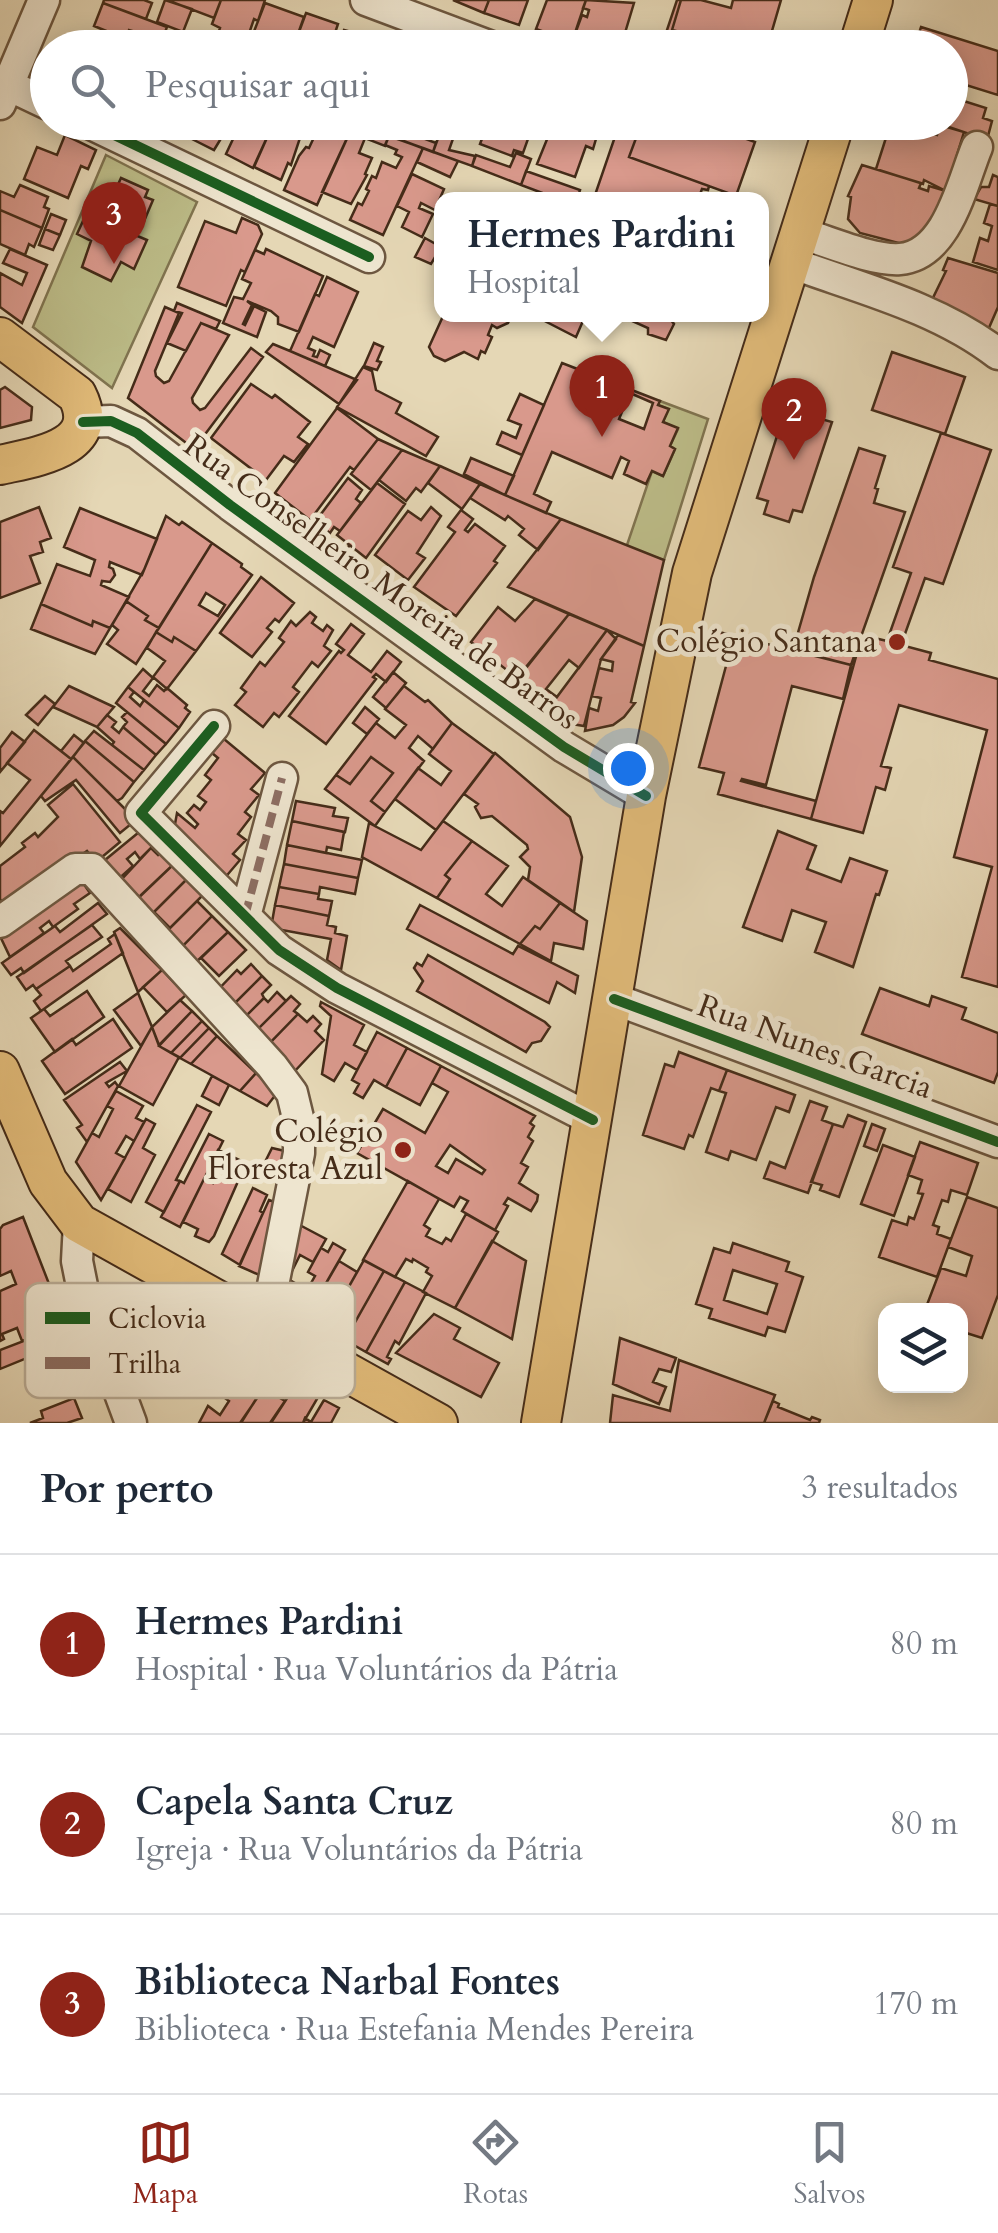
<!DOCTYPE html>
<html lang="pt">
<meta charset="utf-8">
<style>
body{margin:0;font-family:Cardo,serif;background:#f6f6f7;color:#1f2937}
.controls{position:absolute;right:30px;bottom:30px;display:grid;overflow:hidden;border-radius:20px;box-shadow:0 5px 25px #0003}
.controls button{width:90px;height:90px;display:grid;place-items:center;padding:0;border:0;border-bottom:2px solid #e0e1e3;background:#fff;color:#1f2937;font:50px sans-serif}
.you{position:absolute;left:628px;top:768px;width:35px;height:35px;margin:-25px;border:8px solid #fff;border-radius:50%;background:#1a73e8;box-shadow:0 0 0 15px #1a73e833}
.badge{display:grid;place-items:center;width:65px;height:65px;border-radius:50%;background:#8f2418;color:#fff;font-size:32px;font-weight:700}
.pin{position:absolute;translate:-50% -82px;filter:drop-shadow(0 2px 5px #0008)}
.pin::after{content:'';position:absolute;top:52px;width:35px;height:30px;background:inherit;clip-path:polygon(0 0,100% 0,50% 100%)}
.popup{position:absolute;left:434px;top:192px;width:335px;height:130px;box-sizing:border-box;display:grid;place-content:center;border-radius:20px;background:#fff;filter:drop-shadow(0 2px 8px #0005);font-size:32px;white-space:nowrap;color:#747a83}
.popup b{font-size:38px;color:#1f2937}
.popup::after{content:'';position:absolute;left:50%;top:100%;margin-left:-20px;border:20px solid transparent;border-top-color:#fff}
.list{margin:0;padding:0;list-style:none}
h2{display:flex;justify-content:space-between;align-items:center;height:130px;margin:0;padding:0 40px;font-size:42px}
h2 small{font-size:32px;font-weight:400;color:#747a83}
.list li{display:grid;grid-template-columns:65px 1fr auto;gap:30px;align-items:center;box-sizing:border-box;height:180px;padding:0 40px;border-top:2px solid #e0e1e3}
.list b{display:block;font-size:38px;white-space:nowrap}
.list p{margin:0;font-size:32px;white-space:nowrap;color:#747a83}
.list em{font-size:32px;font-style:normal;color:#747a83}
.icon{flex:none;width:55px;height:55px;fill:none;stroke:currentColor;stroke-width:2;stroke-linecap:round;stroke-linejoin:round}
.map{position:relative;flex:none;width:998px;height:1423px;overflow:hidden}
.search{position:absolute;background:#fff;box-shadow:0 5px 25px #0003;left:30px;right:30px;top:30px;height:110px;display:flex;align-items:center;gap:25px;box-sizing:border-box;padding:0 35px;border-radius:55px;color:#747a83;font-size:38px}
.sheet{height:670px;background:#fff}
nav{display:flex;justify-content:space-around;align-items:center;box-sizing:border-box;height:140px;border-top:2px solid #e0e1e3;background:#fff;font-size:28px;color:#747a83}
nav a{display:grid;justify-items:center;gap:5px}
nav .on{color:#8f2418}
.map>svg:first-child{display:block}
</style>
<div class="map">
<svg width="998" height="1423" viewBox="0 0 998 1423">
<rect width="100%" height="100%" fill="#e5d7b5"/>
<filter id="stains"><feTurbulence type="fractalNoise" baseFrequency=".002" numOctaves="4"/><feColorMatrix values="0 0 0 0 .2 0 0 0 0 .09 0 0 0 0 .02 0 0 0 .5 -.17"/></filter>
<radialGradient id="worn" r=".72"><stop offset=".6" stop-color="#630" stop-opacity="0"/><stop offset="1" stop-color="#630" stop-opacity=".3"/></radialGradient>
<path fill="#bcbc88" stroke="#807450" stroke-width="2.5" d="M106 155 197 202 112 388 33 327Z
M660 401 708 419 664 560 626 548 652 471 663 476 675 449 670 446 678 429 663 422 668 409 658 405Z"/>
<path fill="#d9998c" stroke="#452c19" stroke-width="2.5" fill-rule="evenodd" d="M104 0H144L152 3 146 19 103 3Z
M165 0 192 9 183 32 157 22Z
M167 0H221L214 18Z
M221 0H265L258 21 254 19 244 48H220L224 36 218 34 220 28 212 24Z
M453 0H489L484 13Z
M489 0H528L519 25 484 13Z
M547 0H586L572 42 536 29Z
M586 0 634 3 625 33 628 34 624 48H610L599 42 597 48H589L572 42 582 15 587 17 589 10 583 8Z
M677 0H681L672 30 725 44 724 48H661Z
M681 0H701L731 8 733 0H781L767 48H724L725 44 672 30Z
M103 3 167 27 162 40 129 30 126 39 94 26Z
M265 3 304 17 293 48 248 47Z
M306 13 338 24 330 48H293Z
M921 27 998 51V95L950 80V48H914Z
M344 30 385 41 382 48 339 45Z
M950 89 951 97 986 108 983 118 992 121 987 140 934 122H950Z
M160 122H194L188 137Z
M194 122H231L214 150 188 137Z
M241 122H274L253 168 226 154Z
M274 122H294L287 129 301 135 291 165 288 163 281 180 254 167Z
M398 122H415L414 126 427 131 425 139 436 143 433 152 393 137Z
M444 122H488L482 139 456 130 449 150 475 156 472 166 433 152Z
M488 122H534L523 153 514 150 512 156 480 144Z
M554 122H601L593 149 586 146 575 177 537 164Z
M620 122H642L629 157 709 186 708 190 702 189 698 200H608L595 195Z
M642 122H700L755 142 736 196 629 157Z
M891 122H906L905 125 937 135 940 125 964 132 946 191 924 180 923 184 876 169Z
M315 123H354L317 205 284 190 299 156 306 147 309 148 316 133 328 138 331 131Z
M354 123 389 136 385 146 365 138 359 153 372 158 365 174 367 175 351 204 322 192Z
M65 135 96 150 88 169 81 166 68 198 24 179 37 147 57 155Z
M389 136 423 148 383 235 350 220 358 203 362 205 369 191 366 189 372 176 376 178 382 162 396 168 402 157 395 154 397 150 385 145Z
M423 148 458 161 450 177 417 162Z
M516 153 531 159 521 185 472 166 476 155 510 167Z
M862 165 921 183 919 188 928 191 929 186 946 191 937 221 910 246 860 233 848 219 851 197 848 196Z
M526 171 580 190 577 200H561L521 185Z
M412 174 444 189 435 210 421 203 419 208 433 214 422 237 402 227 409 212 397 206Z
M993 175 998 177V206L974 199 981 187H989Z
M121 178 148 190 145 197 153 200 142 226 139 225 135 235 147 240 134 269 121 262 111 281 82 267 91 241 77 234 89 208 99 213 101 208 106 211Z
M20 185 48 197 44 207 49 209 42 228 0 210V191L14 197Z
M990 204 998 206V270L973 262 980 238 988 241 992 226 984 223Z
M0 210 42 228 34 247 29 244 25 255 0 244Z
M51 214 66 220 60 235 45 229Z
M242 218 258 225 262 234 245 272 241 270 226 306 178 287 205 221 236 233Z
M45 229 60 235 53 250 39 245Z
M425 238 441 247 431 264 415 257Z
M10 249 47 265 22 323 0 307V273L22 285 27 273 3 263Z
M266 249 323 276 299 332 278 324V317L271 311 247 301 252 305 243 324 245 325 254 306 266 312 257 337 223 323 234 297 243 299 251 283 242 279 255 250 264 254Z
M948 258 998 273V307L988 330 930 304 946 271 943 270Z
M327 277 358 292 334 347 313 337 308 348 315 351 313 356 317 357 320 350 330 355 325 366 290 351 315 294 319 296Z
M177 303 220 321 216 329 201 323 186 351 167 343 182 313 174 311Z
M165 307 179 313 155 371 156 376 164 383 169 381 201 323 229 335 192 398 193 403 200 410 205 408 251 348 263 357 194 449 128 398Z
M444 314H512L508 323 497 328 492 325 488 335 492 337 485 353 481 351 478 359 464 352 445 361 434 356 429 347Z
M531 314H586L576 337Z
M673 314 671 320 674 324 666 340 648 334V328L619 315Z
M374 343 383 347 377 361 381 362 377 370 364 366Z
M273 344 290 351 357 380 339 404 266 352Z
M892 352 965 377 945 434 872 410Z
M562 363 660 401 658 405 669 409 663 422 678 428 670 446 675 449 663 476 652 471 646 484 624 474 629 461 621 457 612 478 552 452 534 494 551 502 546 513 505 495Z
M363 367 372 371 376 390 401 403 396 413 438 437 426 456 337 407Z
M251 384 272 398 275 395 310 422 298 437 308 444 294 462 284 456 266 480 211 438Z
M5 387 32 407 31 420 0 428V390Z
M630 393 653 403 644 429 619 419Z
M520 394 544 405 522 455 497 444 502 432 516 438 521 425 508 420Z
M806 406 817 409 821 419 832 422 802 512 793 510 789 522 764 514 768 501 757 498 786 408 796 411Z
M337 408 378 439 354 470 350 467 310 520 275 493Z
M941 433 991 450 943 584 925 578 901 645 931 653 929 660 998 679V987L962 977 992 867 954 857 987 730 899 705 881 766 891 768 885 790 876 787 863 833 811 819 862 635 887 641 911 573 893 567Z
M378 439 402 450 371 490 351 474Z
M859 448 885 456 875 488 878 489 874 503 905 512 851 665 793 650 814 577Z
M402 450 440 466 421 492 416 488 406 501 379 480Z
M471 458 514 476 505 495 464 474Z
M440 466 480 484 462 509 428 483Z
M348 478 362 490 356 499 361 503 340 531 334 527 330 533 315 522Z
M377 483 405 504 366 558 337 535Z
M480 484 505 495 561 519 538 550 519 535 524 529 508 516 505 520 470 498Z
M39 507 51 538 40 542 43 552 30 556 40 583 0 598V522Z
M431 507 441 516 417 553 425 558 408 580 375 555 408 511 421 520Z
M80 508 157 539 142 575 110 562 109 567 113 569 115 575 110 582 102 581 101 585 129 597 110 628 93 621 92 626 41 604 57 564 90 576 95 560 64 547Z
M461 510 473 519 465 530 468 532 475 524 505 546 494 561 497 563 456 616 414 587 455 532 448 527Z
M166 516 179 525 182 522 212 543 159 628 145 620 148 616 126 601 144 570Z
M561 519 664 560 644 646 508 587Z
M212 543 242 564 241 567 252 575 196 651 174 637 172 642 156 632ZM206 593 225 605 218 616 199 605Z
M261 577 294 603 279 622 275 619 267 628 272 632 252 657 220 633Z
M535 599 569 614 517 678 471 642 498 607 515 621Z
M126 601 148 616 145 620 159 628 136 664 107 644 118 630 112 625Z
M41 604 92 626 93 621 110 628 95 654 31 629Z
M310 612 316 617 312 623 323 631 327 625 333 630 324 646 331 651 318 667 312 662 293 687 299 692 279 717 274 713 263 727 235 705 246 692 241 688 260 662 265 666 284 642 279 638 291 621 296 626Z
M569 614 607 630 579 668 569 660 546 689 557 697 545 713 511 687Z
M351 624 364 634 348 655 371 672 387 651 401 662 386 682 376 674 373 677 376 679 326 744 289 716 339 651 341 653 344 650 336 644Z
M607 630 616 639 601 659 584 726 560 722 545 713Z
M711 630 851 665 843 699 792 686 766 785 742 779 741 781 816 801 811 819 718 794 724 773 699 767 730 651 707 645Z
M156 632 172 642 174 637 196 651 167 689 153 677 165 661 147 648Z
M618 635 644 646 631 702 635 703 624 717 613 725 585 731 589 708 598 711 601 698 592 696 599 668 612 671 613 662 601 659Z
M143 669 153 678 143 691 149 696 157 685 164 691 167 688 187 705 185 708 190 712 179 728 128 687Z
M393 672 406 683 386 708 373 697Z
M69 686 114 707 97 727 53 707Z
M404 686 425 702 428 700 452 723 433 749 418 736 409 748 424 761 385 812 371 801 393 773 371 757 350 784 336 775 376 723 395 738 406 725 385 709Z
M128 687 134 692 130 697 140 706 144 700 179 728 166 744 116 703Z
M45 696 55 704 38 725 26 715Z
M365 707 379 719 367 734 353 723Z
M127 712 166 744 156 755 123 727 127 722 122 717Z
M107 715 116 722 112 727 119 733 123 727 156 755 144 770 112 745 114 742 97 727Z
M452 723 494 754 436 830 395 799 418 768 441 785 451 771 429 754Z
M34 730 71 759 0 846V811L3 813 30 780 7 763Z
M94 731 144 770 134 782 85 741Z
M12 732 25 742 0 772V748Z
M74 735 84 743 71 759 61 751Z
M224 739 265 773 251 789 259 795 245 812 251 817 238 834 246 840 233 854 240 860 223 880 181 836 175 824 177 813 195 828 198 824 187 813 194 805 200 810 206 802 198 796 211 780 205 775 218 758 212 753Z
M85 741 134 782 122 798 117 801 73 757Z
M495 753 570 817 582 857 574 912 528 880 530 867 520 857 528 849 527 845 492 816 481 818 475 807 478 804 464 794Z
M73 757 136 820 120 833 76 780 45 801 41 796Z
M371 757 393 773 371 801 385 812 375 826 325 789 336 775 350 784Z
M73 784 120 842 96 862 87 851 6 907 0 899V866L25 847 22 843 35 833 38 837 58 817 48 805Z
M296 801 335 808 333 816 348 818 345 832 292 821Z
M292 821 344 832 341 850 327 847 326 853 287 845Z
M443 821 472 841 445 875 450 879 437 898 362 857 369 823 421 850Z
M144 828 157 842 140 859 135 852 127 859 133 866 114 883 99 865Z
M778 831 816 846 807 869 841 882 850 858 887 871 879 895 876 894 853 967 815 952 826 922 792 910 782 941 743 927Z
M472 841 508 866 486 894 502 906 523 877 560 903 540 929 535 926 520 944 437 898 450 879 445 875Z
M287 845 362 860 358 878 284 864Z
M151 848 158 855 164 848 177 861 139 897 122 879Z
M177 861 191 875 147 919 132 904Z
M284 864 358 878 355 894 320 887 319 894 279 887Z
M191 875 207 891 170 928 154 912Z
M81 880 90 893 74 904 78 909 53 927 49 921 40 928 44 933 10 957 0 936Z
M279 887 319 894 318 899 332 901 329 916 275 905Z
M197 901 212 916 178 951 163 935Z
M98 903 107 914 24 973 21 968 11 975 2 963 55 926 60 932Z
M560 903 587 921 584 943 583 949 554 943 551 961 520 944 535 926 540 929Z
M275 905 329 916 327 925 336 927 335 933 347 936 341 970 327 960 331 939 271 928Z
M420 905 513 954 518 946 578 976 575 993 557 982 549 1003 407 929Z
M212 916 228 932 193 965 178 951Z
M92 925 102 937 66 961 70 966 36 989 33 985 26 990 17 977Z
M120 928 162 970 138 992 114 932Z
M228 932 246 950 219 976 201 958Z
M115 934 123 953 41 1011 34 1001 41 995 36 989 70 966 73 971 111 944 108 939Z
M428 955 545 1022 550 1027 541 1041 532 1043 526 1052 417 991 423 981 414 968 417 963 422 966Z
M251 964 262 976 229 1009 214 994 237 970 241 974Z
M162 970 186 995 167 1012 143 987Z
M262 976 271 985 262 994 264 998 241 1021 229 1009Z
M880 988 929 1006 932 996 966 1008 962 1019 998 1033V1072L994 1083 862 1034Z
M87 991 104 1017 55 1052 31 1018 44 1009 50 1016Z
M277 992 286 1001 253 1034 241 1021 264 998 268 1002Z
M138 993 152 1027 141 1046 114 1010Z
M291 996 300 1004 294 1011 298 1014 266 1047 253 1034Z
M180 1000 192 1011 159 1045 152 1027Z
M321 1002 364 1025 354 1045 367 1052 357 1070 345 1063 334 1081 322 1074 331 1016 320 1006Z
M192 1011 202 1021 171 1053 159 1046Z
M298 1014 307 1022 313 1016 321 1024 315 1031 324 1040 293 1073 266 1047Z
M113 1019 132 1048 65 1094 42 1061 72 1039 76 1045Z
M202 1021 209 1028 180 1058 171 1053Z
M152 1027 159 1046 179 1057 153 1105 119 1086Z
M209 1028 217 1036 191 1064 180 1058Z
M377 1032 407 1048 386 1087 374 1080 363 1098 354 1093 359 1084 352 1080Z
M217 1036 256 1073 240 1091 191 1064Z
M407 1048 441 1066 420 1105 386 1087Z
M679 1052 727 1070 719 1091 711 1088 693 1137 689 1135 684 1149 643 1135 665 1064 674 1067Z
M120 1062 127 1071 106 1083 109 1087 115 1082 118 1086 87 1142 77 1128 82 1125 64 1100Z
M441 1066 535 1116 530 1123 534 1126 528 1137 533 1141 521 1163 528 1167 519 1183 538 1195 537 1201 531 1211 508 1198 504 1204 508 1206 495 1230 462 1211 468 1201 460 1197 454 1207 357 1153 383 1109 425 1133 448 1092 432 1083ZM450 1145 485 1170 482 1174 456 1159 448 1173 436 1166Z
M727 1070 795 1095 789 1112 776 1107 756 1160 731 1151 728 1160 706 1152 726 1093 719 1091Z
M256 1073 277 1093 267 1106 240 1091Z
M212 1076 229 1085 219 1105 202 1096Z
M116 1091 143 1106 136 1118 144 1122 134 1141 126 1136 116 1153 125 1158 101 1200 76 1162 92 1133 99 1137 113 1109 107 1106Z
M810 1101 827 1107 822 1120 833 1124 808 1193 764 1178 770 1162 785 1168Z
M197 1105 211 1112 176 1180 180 1181 164 1212 146 1202Z
M848 1115 866 1122 839 1197 820 1190 822 1185 811 1182 833 1124 843 1127Z
M146 1119 155 1124 143 1148 155 1155 131 1202 108 1189Z
M872 1124 885 1129 877 1151 864 1146Z
M209 1134 223 1141 180 1227 161 1217 180 1181 184 1183Z
M920 1142 978 1163 967 1195 951 1190 948 1202 942 1200 933 1225 939 1227 937 1234 951 1239 937 1277 879 1257 892 1220 907 1225 909 1217 914 1219 923 1194 918 1193 922 1180 908 1175Z
M883 1145 915 1157 894 1216 861 1204Z
M272 1148 289 1152 283 1171 264 1164Z
M218 1150 246 1163 214 1236 209 1242 195 1236 198 1229 183 1222 204 1179 213 1183 216 1177 222 1180 226 1169 213 1162Z
M408 1181 439 1199 424 1225 430 1229 426 1236 442 1244 446 1238 451 1241 466 1214 498 1232 455 1308 423 1292 432 1276 426 1272 428 1268 413 1259 412 1262 406 1259 395 1277 363 1260Z
M253 1188 267 1195 260 1211 263 1213 240 1265 222 1254Z
M967 1197 998 1208V1295L982 1338 960 1331V1310H925L941 1268 966 1276 972 1256 948 1247Z
M269 1200 280 1204 266 1278 239 1266Z
M23 1217 65 1325 22 1341 17 1328 2 1334 4 1339 0 1341V1291L16 1284 11 1271 0 1276V1229L3 1225Z
M294 1222 326 1239 313 1262 300 1255 288 1279 300 1286 288 1308 279 1304Z
M492 1241 526 1261 512 1339 455 1308Z
M333 1243 345 1250 306 1318 288 1308 300 1286 307 1290 315 1276 308 1272 321 1248 328 1252Z
M733 1243 789 1262 786 1271 803 1277 785 1332 768 1327 765 1336 709 1318 712 1309 696 1304 714 1248 730 1253Z
M364 1260 384 1271 345 1340 325 1329Z
M339 1261 357 1272 325 1329 306 1318Z
M733 1270 777 1284 767 1314 724 1300Z
M384 1271 405 1282 366 1352 345 1340Z
M405 1282 426 1293 399 1344 395 1341 387 1357 391 1359 388 1364 366 1352Z
M139 1301 183 1330 170 1350 153 1341 146 1349 124 1337 115 1312Z
M434 1314 460 1328 454 1339 499 1363 481 1397 396 1353Z
M65 1325 71 1340 0 1369V1350Z
M620 1338 676 1358 671 1372 659 1369 653 1382 666 1387 659 1404 613 1384Z
M245 1355 259 1363 250 1377 264 1388 240 1423H199L208 1406 220 1415 229 1401 218 1393Z
M679 1360 775 1395 764 1423H610L613 1395 670 1411Z
M295 1386 317 1399 303 1423H271Z
M263 1388 285 1401 270 1423H241Z
M74 1398 82 1418 67 1423H30L43 1418 41 1411Z
M324 1400 339 1408 331 1423H303L305 1418 311 1422Z
M773 1401 779 1404 778 1407 810 1420 812 1417 820 1420 819 1423H764Z"/>
<g fill="none" stroke-linecap="round" stroke-linejoin="round">
<defs>
<path id="minor" d="M366 0 494 48
M8 85 48 104
M0 104 44 0
M87 122 369 257
M800 233C828 241 872 261 900 259 948 255 962 183 977 147
M791 263C860 288 939 308 998 354
M83 422 111 421 137 433 230 505 564 747 646 796
M214 726 141 813 279 950 337 988 593 1120
M245 916 282 778
M0 922 75 869H92L272 1066 292 1093 299 1122V1153L265 1326
M614 999 998 1142
M79 1223 77 1261 84 1296 131 1423"/>
<path id="major" d="M858 48 873 0
M0 337 77 395C104 448 35 457 0 465
M0 1071 48 1182 79 1223 438 1423
M541 1423 646 796 692 573 835 122"/>
</defs>
<use href="#minor" stroke="#6d5740" stroke-width="35"/>
<use href="#major" stroke="#452c19" stroke-width="42"/>
<use href="#minor" stroke="#eee5cf" stroke-width="30"/>
<use href="#major" stroke="#e2bc7a" stroke-width="38"/>
<path stroke="#8d6e63" stroke-width="8" stroke-dasharray="15 8" stroke-linecap="butt" d="M245 916 282 778"/>
<defs>
<path id="cycleway" d="M87 122 369 257
M83 422 111 421 137 433 230 505 564 747 646 796
M214 726 141 813 279 950 337 988 593 1120
M614 999 998 1142"/>
</defs>
<use href="#cycleway" stroke="#eee5cf" stroke-width="16"/>
<use href="#cycleway" stroke="#1b5e20" stroke-width="10"/>
</g>
<g fill="#8f2418" stroke="#eee5cf" stroke-width="4">
<circle cx="897" cy="642" r="10"/>
<circle cx="403" cy="1150" r="10"/>
</g>
<g text-anchor="middle" dominant-baseline="central" stroke-width="10" stroke-linejoin="round" paint-order="stroke">
<g font-size="32" fill="#452c19" stroke="#eee5cf">
<text transform="translate(381 582) rotate(36)">Rua Conselheiro Moreira de Barros</text>
<text transform="translate(815 1047) rotate(20)">Rua Nunes Garcia</text>
</g>
<g font-size="32" fill="#452c19" stroke="#eee5cf" text-anchor="end">
<text x="877" y="642">Colégio Santana</text>
<text x="383" y="1132">Colégio<tspan x="383" dy="37">Floresta Azul</tspan></text>
</g>
</g>
<rect x="25" y="1283" width="330" height="115" rx="15" fill="#eee5cf" stroke="#bbae98" stroke-width="2.5"/>
<rect x="45" y="1312" width="45" height="12" fill="#1b5e20"/>
<rect x="45" y="1357" width="45" height="12" fill="#8d6e63"/>
<g font-size="28" fill="#452c19">
<text x="108" y="1328">Ciclovia</text>
<text x="108" y="1373">Trilha</text>
</g>
<rect width="100%" height="100%" filter="url(#stains)"/>
<rect width="100%" height="100%" fill="url(#worn)"/>
</svg>
<div class="controls">
<button><svg class="icon" aria-label="layers" viewBox="0 0 24 24"><path d="M12 4l9 5-9 5-9-5zM3 14l9 5 9-5"/></svg></button>
</div>
<div class="you"></div>
<div class="pin badge" style="left:602px;top:437px">1</div>
<div class="popup"><b>Hermes Pardini</b>Hospital</div>
<div class="pin badge" style="left:794px;top:460px">2</div>
<div class="pin badge" style="left:114px;top:264px">3</div>
<div class="search"><svg class="icon" aria-label="search" viewBox="0 0 24 24"><circle cx="10" cy="10" r="6"/><path d="M15 15l6 6"/></svg>Pesquisar aqui</div>
</div>
<section class="sheet">
<h2>Por perto<small>3 resultados</small></h2>
<ul class="list">
<li><span class="badge">1</span><div><b>Hermes Pardini</b><p>Hospital · Rua Voluntários da Pátria</p></div><em>80 m</em></li>
<li><span class="badge">2</span><div><b>Capela Santa Cruz</b><p>Igreja · Rua Voluntários da Pátria</p></div><em>80 m</em></li>
<li><span class="badge">3</span><div><b>Biblioteca Narbal Fontes</b><p>Biblioteca · Rua Estefania Mendes Pereira</p></div><em>170 m</em></li>
</ul>
</section>
<nav>
<a class="on"><svg class="icon" aria-label="map" viewBox="0 0 24 24"><path d="M3 6l6-2 6 2 6-2v14l-6 2-6-2-6 2zM9 4v14M15 6v14"/></svg>Mapa</a>
<a><svg class="icon" aria-label="directions" viewBox="0 0 24 24"><path d="M12 3l9 9-9 9-9-9zM9 14v-3h6M13 9l2 2-2 2"/></svg>Rotas</a>
<a><svg class="icon" aria-label="saved" viewBox="0 0 24 24"><path d="M7 4h10v16l-5-4-5 4z"/></svg>Salvos</a>
</nav>
